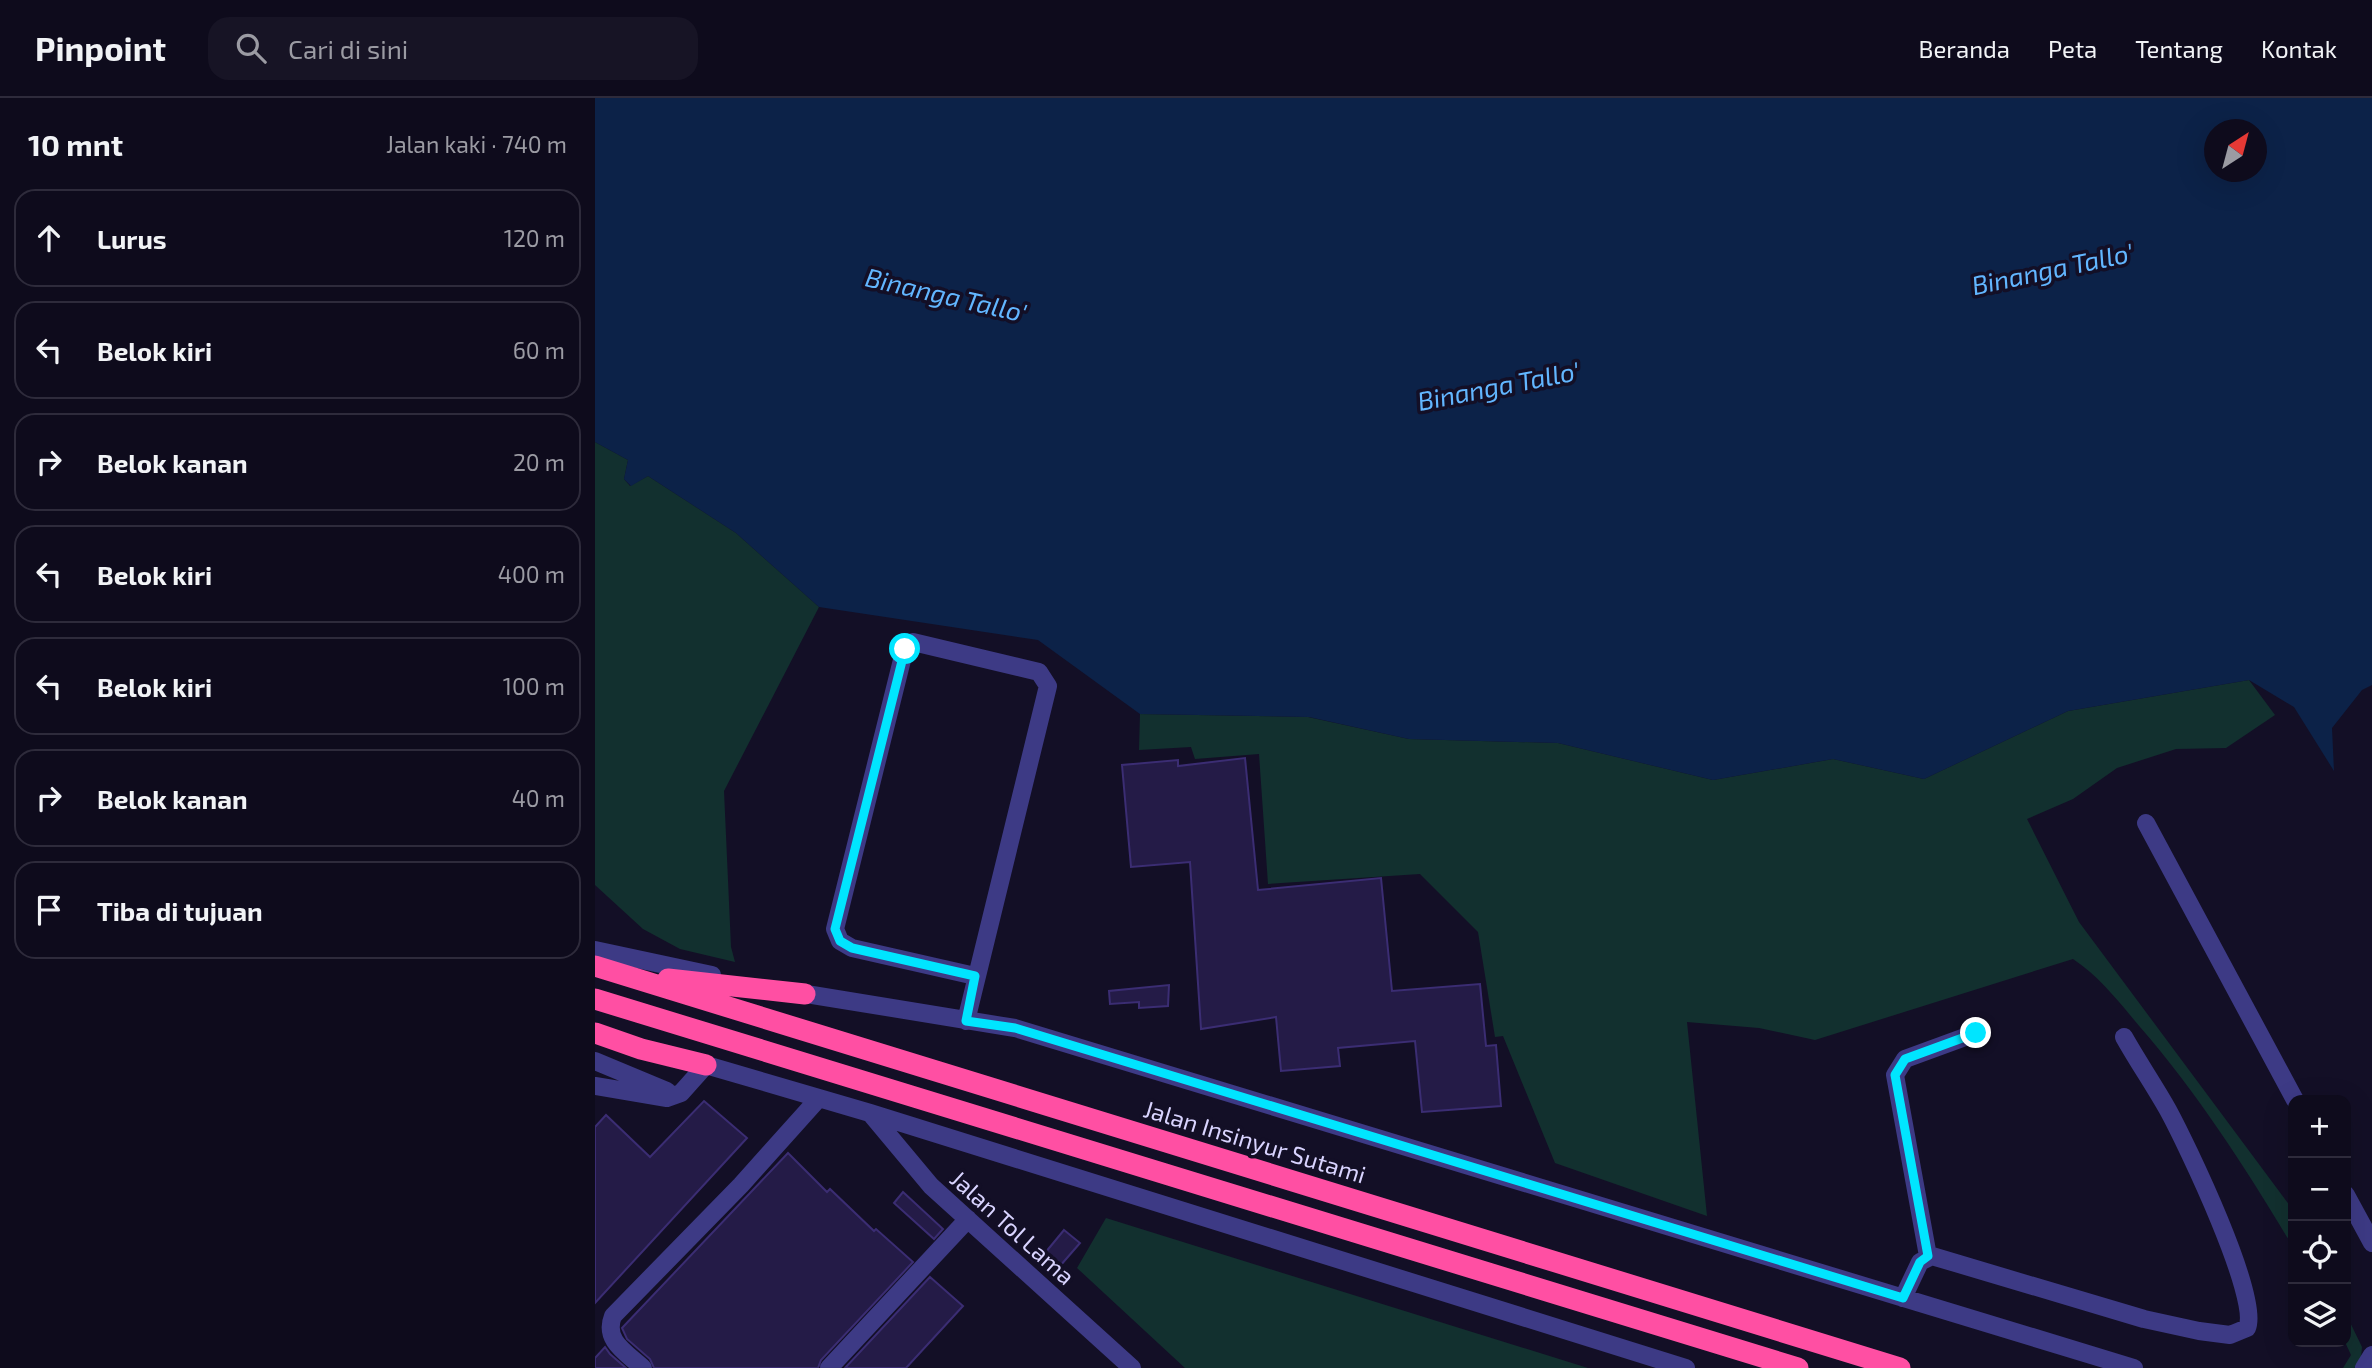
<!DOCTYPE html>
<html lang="id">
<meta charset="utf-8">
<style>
body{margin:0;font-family:"Exo 2",sans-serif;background:#171425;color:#f1f3f6}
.controls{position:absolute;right:21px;bottom:21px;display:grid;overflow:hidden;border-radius:14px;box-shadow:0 7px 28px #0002}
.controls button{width:63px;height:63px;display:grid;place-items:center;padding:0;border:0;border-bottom:2px solid #2e2b3b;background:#0e0b1c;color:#f1f3f6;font:35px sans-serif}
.compass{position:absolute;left:1609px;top:21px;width:63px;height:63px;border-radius:50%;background:#0e0b1c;box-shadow:0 7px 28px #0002;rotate:36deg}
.stop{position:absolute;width:21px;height:21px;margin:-16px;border:5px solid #00e5ff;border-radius:50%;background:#fff}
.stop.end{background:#00e5ff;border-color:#fff;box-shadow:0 2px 7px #0008}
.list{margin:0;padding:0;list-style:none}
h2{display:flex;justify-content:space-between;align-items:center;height:91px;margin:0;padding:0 28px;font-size:30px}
h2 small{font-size:23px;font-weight:400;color:#9b9ba3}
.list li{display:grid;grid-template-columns:46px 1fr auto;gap:21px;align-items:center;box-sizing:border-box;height:98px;margin:0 14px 14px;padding:0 14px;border:2px solid #2e2b3b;border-radius:21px}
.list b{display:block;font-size:26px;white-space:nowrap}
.list em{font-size:23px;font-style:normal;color:#9b9ba3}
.icon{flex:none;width:38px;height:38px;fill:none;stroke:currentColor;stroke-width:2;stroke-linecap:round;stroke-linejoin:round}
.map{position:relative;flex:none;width:1777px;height:1270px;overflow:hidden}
header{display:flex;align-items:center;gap:42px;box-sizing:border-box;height:98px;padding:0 35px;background:#0e0b1c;border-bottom:2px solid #2e2b3b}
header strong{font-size:33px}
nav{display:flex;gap:38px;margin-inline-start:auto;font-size:24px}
.search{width:490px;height:63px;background:#171425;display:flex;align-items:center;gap:18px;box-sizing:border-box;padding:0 24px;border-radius:21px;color:#9b9ba3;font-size:26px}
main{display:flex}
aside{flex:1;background:#0e0b1c}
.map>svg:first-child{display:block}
</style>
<header>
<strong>Pinpoint</strong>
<div class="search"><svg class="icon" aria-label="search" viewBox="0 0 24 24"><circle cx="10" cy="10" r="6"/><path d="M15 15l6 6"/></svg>Cari di sini</div>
<nav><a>Beranda</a><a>Peta</a><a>Tentang</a><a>Kontak</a></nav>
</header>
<main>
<aside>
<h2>10 mnt<small>Jalan kaki · 740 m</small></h2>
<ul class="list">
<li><svg class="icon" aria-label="ahead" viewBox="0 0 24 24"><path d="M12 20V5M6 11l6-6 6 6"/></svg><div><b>Lurus</b></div><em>120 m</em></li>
<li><svg class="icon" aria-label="left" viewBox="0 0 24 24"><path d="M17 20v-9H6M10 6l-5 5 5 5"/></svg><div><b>Belok kiri</b></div><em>60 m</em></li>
<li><svg class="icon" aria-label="right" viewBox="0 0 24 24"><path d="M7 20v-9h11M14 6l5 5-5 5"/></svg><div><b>Belok kanan</b></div><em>20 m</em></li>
<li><svg class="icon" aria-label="left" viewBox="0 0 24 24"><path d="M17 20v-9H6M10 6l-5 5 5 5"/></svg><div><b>Belok kiri</b></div><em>400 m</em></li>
<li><svg class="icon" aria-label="left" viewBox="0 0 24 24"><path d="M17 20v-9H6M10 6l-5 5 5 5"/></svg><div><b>Belok kiri</b></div><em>100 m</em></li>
<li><svg class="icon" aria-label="right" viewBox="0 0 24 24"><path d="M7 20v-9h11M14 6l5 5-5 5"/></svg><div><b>Belok kanan</b></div><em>40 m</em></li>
<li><svg class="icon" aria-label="arrive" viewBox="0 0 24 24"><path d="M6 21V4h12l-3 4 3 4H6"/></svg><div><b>Tiba di tujuan</b></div></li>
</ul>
</aside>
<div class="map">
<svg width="1777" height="1270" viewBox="0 0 1777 1270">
<rect width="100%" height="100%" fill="#130f26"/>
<path fill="#12302f" d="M0 344 33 362 29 381 35 388 53 378 141 435 224 509 129 693 136 849 140 864 85 851 48 831 0 787Z
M1654 582 1680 617 1631 650 1581 651 1522 670 1478 701 1432 721 1484 824 1698 1112V1149C1652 1072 1604 997 1545 929 1524 904 1505 879 1478 861L1220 942 1164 930 1092 924 1112 1118 960 1065 908 938 900 939 883 834 825 776 673 786 664 656 600 661 596 649 544 652 545 616 713 619 814 641 963 645 1118 682 1238 661 1329 681 1473 613Z
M511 1120 993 1270H590L482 1170Z
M1751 1216 1767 1249 1765 1270H1748L1756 1257 1750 1244Z"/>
<path fill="#0c2248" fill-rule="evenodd" d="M0 0H1777V587L1767 592 1737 630 1739 673 1699 609 1654 582 1473 613 1329 681 1238 661 1118 682 963 645 814 641 714 619 545 616 443 542 224 509 141 435 53 378 36 388 29 381 33 362 0 344ZM1619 32H1661V74H1619Z"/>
<path fill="#241b47" stroke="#3b2d73" stroke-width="2" d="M650 660 663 792 786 780 797 893 885 886 891 948 901 947 906 1008 827 1014 820 943 743 950 745 968 686 973 681 919 606 931 595 764 536 769 527 667 583 662V668Z
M574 887 573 908 544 910V904L515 906 514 893Z
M109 1003 152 1040 0 1205V1029L11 1017 55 1059Z
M193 1055 232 1094 235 1091 279 1133 281 1131 318 1164 226 1262 223 1270H59L55 1261 32 1241 27 1230Z
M308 1094 348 1131 339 1141 299 1105Z
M469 1132 485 1145 465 1168 450 1155Z
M335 1179 368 1208 311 1270H250Z
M10 1249 15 1256 31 1270H0V1260Z"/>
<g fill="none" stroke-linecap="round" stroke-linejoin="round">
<path stroke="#3d3a85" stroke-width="18" d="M1551 725 1700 1002
M0 852 117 877
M199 894 420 930 1539 1270
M371 923 453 588 444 574 318 544 309 554 240 831 245 843 257 850 380 878
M0 963 72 993
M0 988 72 1000 86 995 111 967 275 1015 1091 1270
M275 1015 336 1088 537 1270
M1751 1097 1777 1145
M1333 1158 1300 977 1310 961 1381 935
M1308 1200 1325 1164 1337 1158 1549 1221 1604 1233 1635 1237 1652 1230C1666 1201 1591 1045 1573 1012 1559 987 1543 964 1529 939
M48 1270C32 1255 8 1243 18 1218L146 1087 224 1000
M234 1270 373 1121
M1769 1270 1777 1257"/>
<path stroke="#ff4fa3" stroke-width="21" d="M0 868 1305 1270
M73 881 210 896
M0 901 1203 1270
M0 935 46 951 111 967"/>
</g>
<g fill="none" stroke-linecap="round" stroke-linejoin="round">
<path stroke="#00e5ff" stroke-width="9" d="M310 551 240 831 245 843 257 850 380 878 371 923 420 930 1308 1200 1325 1164 1333 1158 1300 977 1310 961 1381 935"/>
</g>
<g text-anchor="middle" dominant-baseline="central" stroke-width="7" stroke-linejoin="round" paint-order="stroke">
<g font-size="24" fill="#d9d4ff" stroke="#130f26">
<text transform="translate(660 1043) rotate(17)">Jalan Insinyur Sutami</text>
<text transform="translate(418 1129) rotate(42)">Jalan Tol Lama</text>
</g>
<g font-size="26" font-style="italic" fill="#62b6ff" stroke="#130f26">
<text transform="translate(1457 170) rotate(-12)">Binanga Tallo'</text>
<text transform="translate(351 196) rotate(13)">Binanga Tallo'</text>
<text transform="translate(903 287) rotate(-11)">Binanga Tallo'</text>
</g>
</g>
</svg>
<div class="controls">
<button>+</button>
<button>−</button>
<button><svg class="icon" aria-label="locate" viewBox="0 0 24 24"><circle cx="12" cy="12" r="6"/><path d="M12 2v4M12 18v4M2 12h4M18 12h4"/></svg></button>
<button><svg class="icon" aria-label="layers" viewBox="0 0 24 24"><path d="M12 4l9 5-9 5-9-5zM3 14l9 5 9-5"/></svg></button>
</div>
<svg class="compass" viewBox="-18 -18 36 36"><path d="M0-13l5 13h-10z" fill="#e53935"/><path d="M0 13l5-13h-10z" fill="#9b9ba3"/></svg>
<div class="stop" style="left:310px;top:551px"></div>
<div class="stop end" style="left:1381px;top:935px"></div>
</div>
</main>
